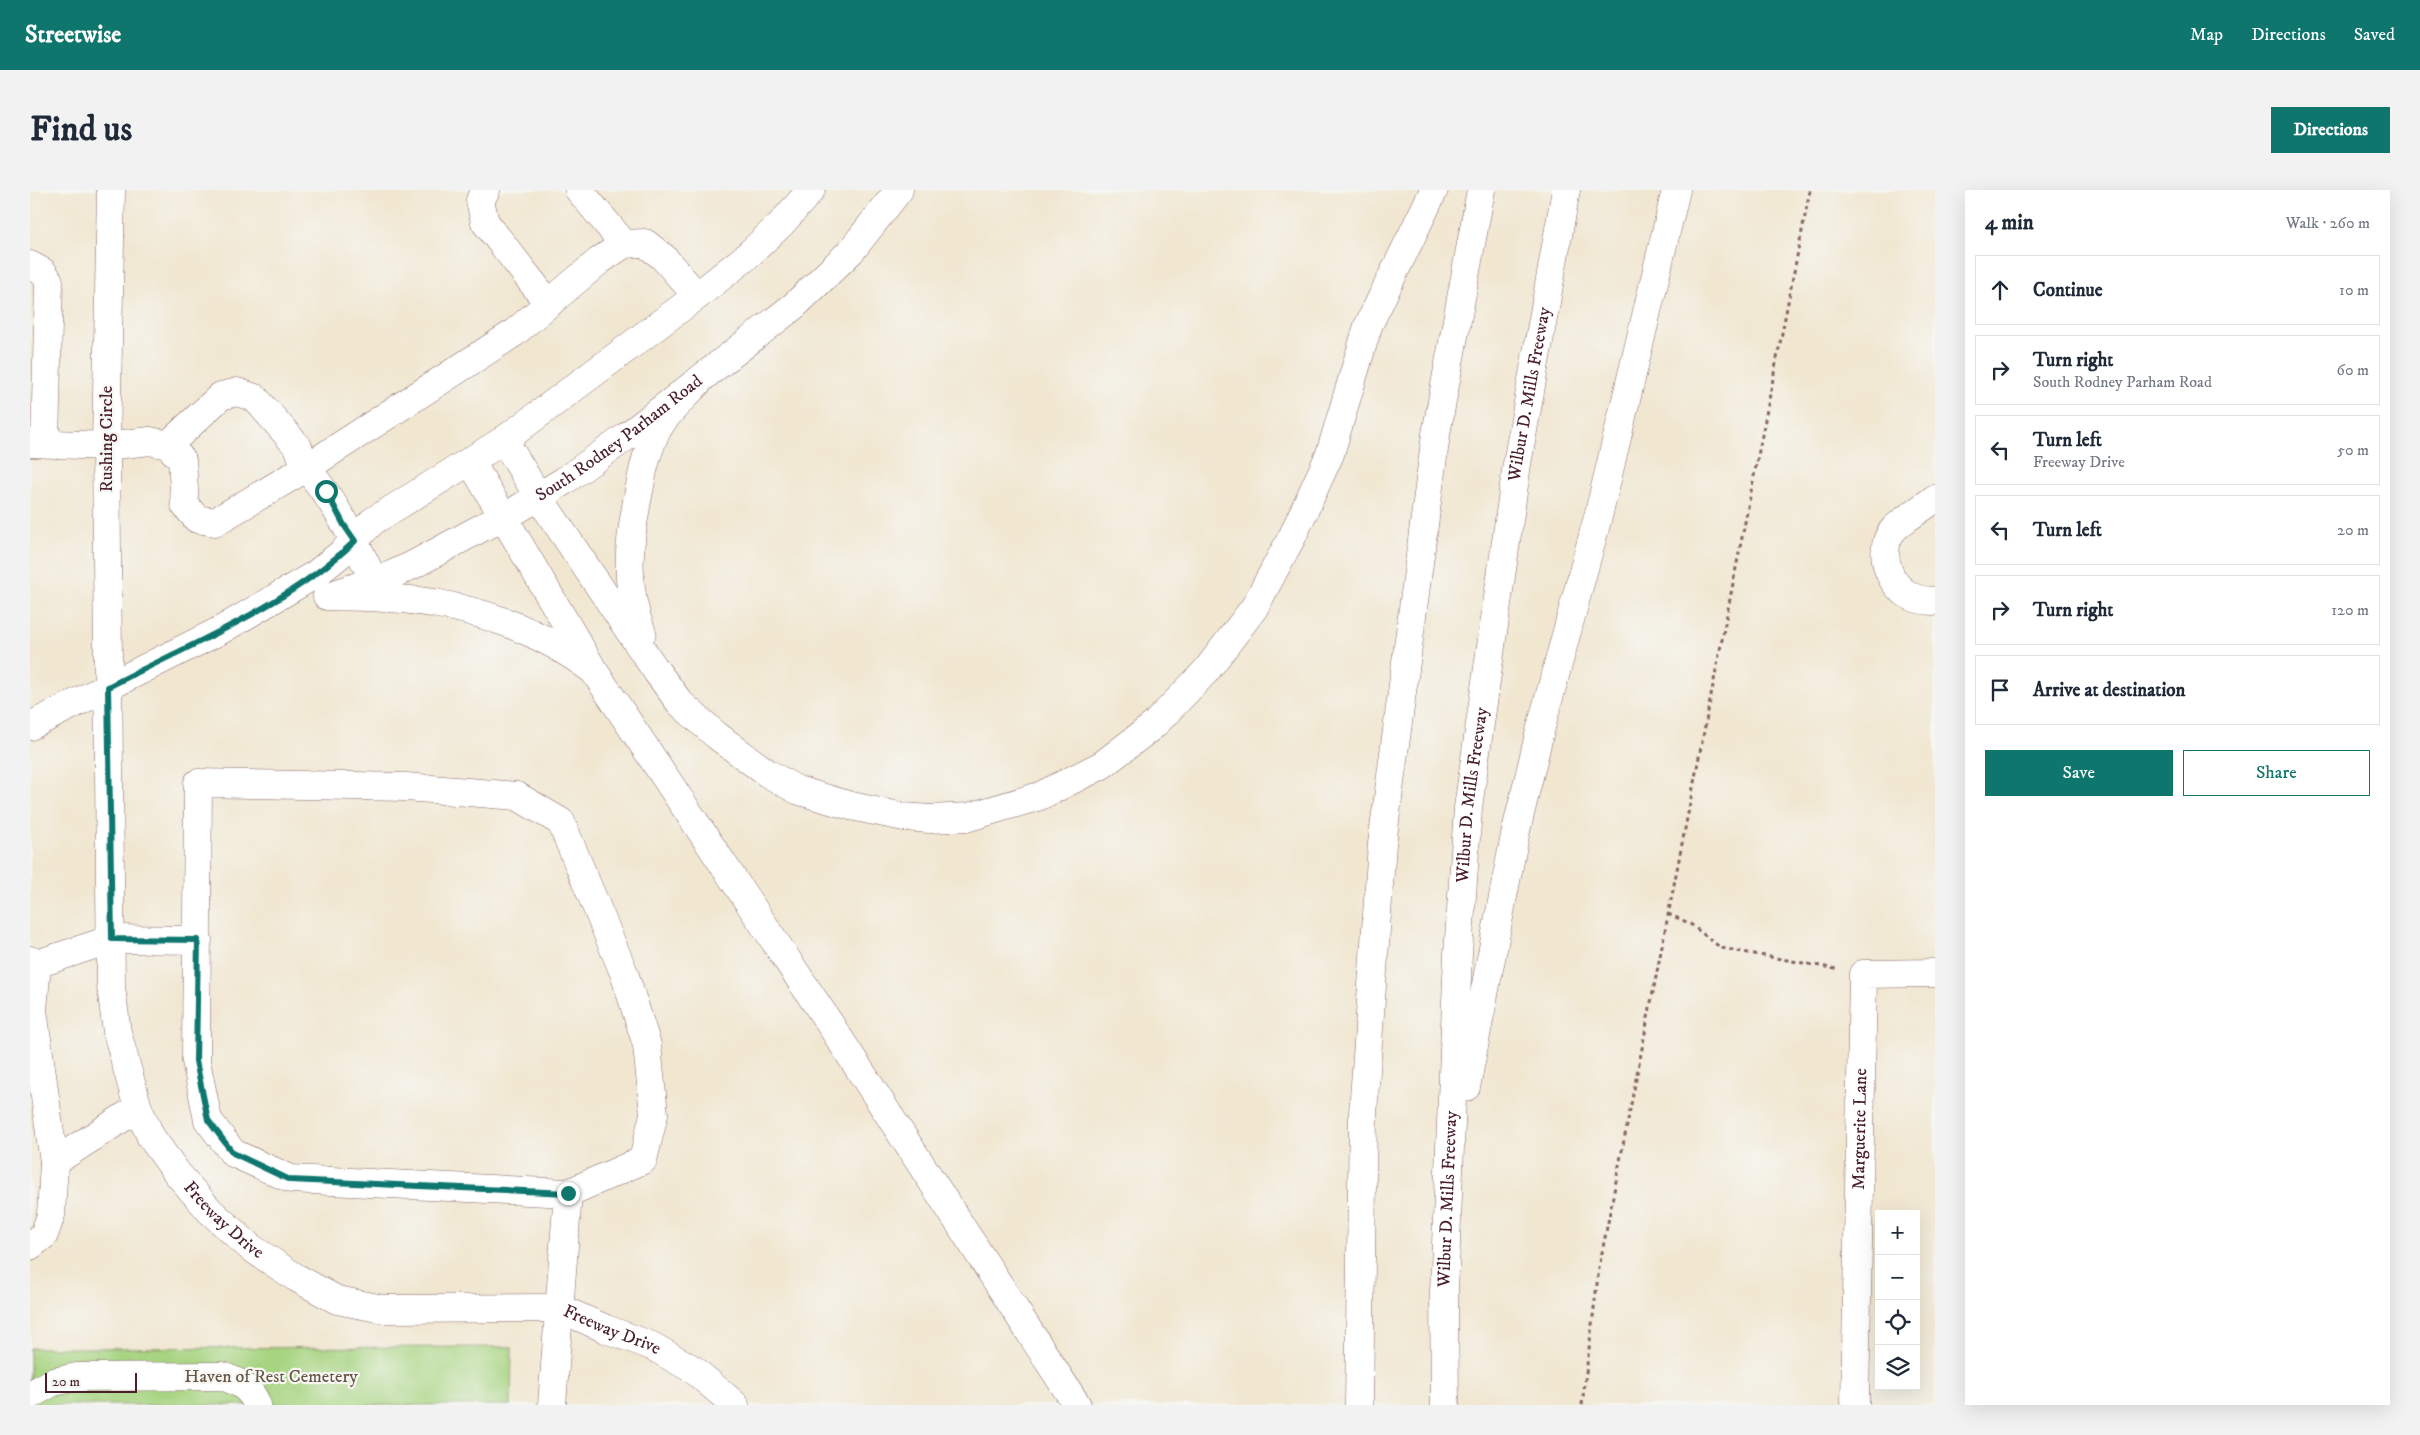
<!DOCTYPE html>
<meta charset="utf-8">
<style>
body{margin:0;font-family:"IM FELL DW Pica",serif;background:#f2f2f3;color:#1f2937}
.controls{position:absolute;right:15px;bottom:15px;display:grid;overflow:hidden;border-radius:0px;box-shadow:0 5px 20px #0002}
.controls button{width:45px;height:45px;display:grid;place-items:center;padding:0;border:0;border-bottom:1px solid #e0e1e3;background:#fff;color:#1f2937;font:25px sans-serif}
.scale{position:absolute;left:15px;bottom:12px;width:92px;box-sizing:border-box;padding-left:5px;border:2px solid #4a1f2b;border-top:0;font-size:14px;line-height:18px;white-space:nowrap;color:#4a1f2b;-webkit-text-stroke:4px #f6f6f2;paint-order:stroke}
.stop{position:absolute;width:15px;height:15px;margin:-11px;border:4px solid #0f766e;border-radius:50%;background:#fff}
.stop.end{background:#0f766e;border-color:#fff;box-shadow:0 1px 5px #0008}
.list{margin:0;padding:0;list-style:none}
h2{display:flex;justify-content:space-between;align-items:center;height:65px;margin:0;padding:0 20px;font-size:21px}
h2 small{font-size:16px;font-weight:400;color:#747a83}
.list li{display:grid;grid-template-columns:32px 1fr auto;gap:15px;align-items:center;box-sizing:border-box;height:70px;margin:0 10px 10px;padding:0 10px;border:1px solid #e0e1e3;border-radius:0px}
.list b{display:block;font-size:19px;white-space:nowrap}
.list p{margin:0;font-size:16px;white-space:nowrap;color:#747a83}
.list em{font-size:16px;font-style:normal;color:#747a83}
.actions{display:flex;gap:10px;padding:15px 20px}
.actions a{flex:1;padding:11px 0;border:1px solid #0f766e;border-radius:0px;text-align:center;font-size:18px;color:#0f766e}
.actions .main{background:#0f766e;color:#fff}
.icon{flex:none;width:28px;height:28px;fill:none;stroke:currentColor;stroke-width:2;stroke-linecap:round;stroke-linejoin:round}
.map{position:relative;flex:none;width:1905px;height:1215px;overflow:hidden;border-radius:0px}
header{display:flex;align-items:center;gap:30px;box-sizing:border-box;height:70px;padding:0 25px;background:#0f766e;color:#fff}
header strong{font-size:24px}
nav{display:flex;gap:28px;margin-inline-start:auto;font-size:18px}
.intro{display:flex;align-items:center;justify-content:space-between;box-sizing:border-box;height:120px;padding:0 30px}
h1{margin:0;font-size:35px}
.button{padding:12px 22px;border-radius:0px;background:#0f766e;color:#fff;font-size:18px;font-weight:700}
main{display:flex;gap:30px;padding:0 30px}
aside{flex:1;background:#fff;border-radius:0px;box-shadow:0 5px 20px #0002}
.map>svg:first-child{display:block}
</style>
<header>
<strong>Streetwise</strong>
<nav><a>Map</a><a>Directions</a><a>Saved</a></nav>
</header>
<div class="intro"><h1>Find us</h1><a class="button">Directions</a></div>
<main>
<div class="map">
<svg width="1905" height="1215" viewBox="0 0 1905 1215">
<rect width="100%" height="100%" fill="#f6f6f2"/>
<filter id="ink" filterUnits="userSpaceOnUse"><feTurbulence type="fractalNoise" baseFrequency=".02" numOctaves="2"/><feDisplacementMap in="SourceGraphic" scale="10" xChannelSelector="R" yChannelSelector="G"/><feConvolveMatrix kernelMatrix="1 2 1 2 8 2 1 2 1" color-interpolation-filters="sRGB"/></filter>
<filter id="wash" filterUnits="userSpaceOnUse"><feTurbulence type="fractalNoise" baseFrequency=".0096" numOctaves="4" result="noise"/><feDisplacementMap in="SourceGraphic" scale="20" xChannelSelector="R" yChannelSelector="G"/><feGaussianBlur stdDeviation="1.12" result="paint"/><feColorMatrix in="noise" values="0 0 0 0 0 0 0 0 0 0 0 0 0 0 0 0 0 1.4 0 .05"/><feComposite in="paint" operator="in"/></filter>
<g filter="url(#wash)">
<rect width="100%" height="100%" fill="#f1e7d1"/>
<path fill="#a7d481" stroke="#787a56" d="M482 1157 481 1215H0V1158Z"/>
</g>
<g filter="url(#ink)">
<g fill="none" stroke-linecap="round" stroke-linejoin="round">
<defs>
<g id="minor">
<path id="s1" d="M81 0 76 256 81 797 87 842 108 918 121 947 147 983 180 1021 220 1057 265 1087 307 1110 353 1119 529 1118 576 1139 622 1156 664 1180 705 1215"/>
<path d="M456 0 450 10 455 32 519 114"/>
<path d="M549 0 594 54"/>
<path d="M0 75 13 82 19 91 15 253"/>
<path d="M0 253 76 256 120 251 138 255 152 270 155 315 167 329 185 332 276 278C305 311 325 351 344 391"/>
<path d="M138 255 191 206 207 202 225 208 268 257 276 278 484 143 569 71 594 54 615 53 633 67 667 106"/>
<path d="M1904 309C1892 319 1875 328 1864 339 1848 356 1856 388 1873 401 1882 409 1893 411 1905 411"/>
<path d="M0 770 7 774 82 749 168 750"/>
<path d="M24 972 108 918"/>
<path d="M0 1056 14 1045 21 1025 24 972 3 820 7 774"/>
<path d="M0 1205 23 1192 47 1187 192 1186C209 1192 221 1198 227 1215"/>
<path d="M522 1215 538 1003 613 970 624 924 617 855 594 783 531 632 487 606 376 597 168 593 166 871 178 930 203 963 261 989 538 1003"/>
<path id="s2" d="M1825 1215 1833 784 1905 783"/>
</g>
<g id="major">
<path id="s3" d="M302 405 361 385 383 375 453 337 475 327 534 291 596 247 765 115 821 61 869 0"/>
<path d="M0 536 191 440 286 384 313 362 343 331 474 250 667 106 716 67 752 33 781 0"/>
</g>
<g id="highway">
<path d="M474 250 508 306 627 482 650 513 686 545 737 583 767 600 821 616 874 627 900 629 939 627 1010 606 1072 575 1124 535 1176 481 1224 418 1263 345 1300 264 1338 136 1404 0"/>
<path d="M441 272 561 476"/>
<path d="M297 406C325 407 354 407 381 410 447 417 512 441 564 481L798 831 1047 1215"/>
<path d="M612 443C593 395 599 350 609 301 613 278 619 251 632 232 644 216 659 202 673 187"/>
<path d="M1436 897 1485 645 1510 541 1569 323 1646 0"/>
<path d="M1329 1215 1333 923 1352 654 1406 244 1451 0"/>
<path id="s4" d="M1415 1215 1414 1102 1428 764 1438 618 1487 274 1536 0"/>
</g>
</defs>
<use href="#minor" stroke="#846565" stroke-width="29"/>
<use href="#major" stroke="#846565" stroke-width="29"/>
<use href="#highway" stroke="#846565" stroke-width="29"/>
<path stroke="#846565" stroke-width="3" stroke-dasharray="4 4" stroke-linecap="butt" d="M1638 724 1659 733 1691 758 1806 779
M1552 1215 1569 1078 1780 0"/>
<use href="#minor" stroke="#fff" stroke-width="28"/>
<use href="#major" stroke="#fff" stroke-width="28"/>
<use href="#highway" stroke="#fff" stroke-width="28"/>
</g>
</g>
<g fill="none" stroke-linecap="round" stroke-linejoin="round" filter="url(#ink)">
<path stroke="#0f766e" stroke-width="6" d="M296 301 314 335 325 351C257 416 161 454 78 497L82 749 168 750 166 871 178 930 203 963 260 990 538 1003"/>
</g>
<g text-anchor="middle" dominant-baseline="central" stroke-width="4.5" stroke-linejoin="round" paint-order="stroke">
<g font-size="18" fill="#4a1f2b" stroke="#f6f6f2">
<text stroke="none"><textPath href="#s4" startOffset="1016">Wilbur D. Mills Freeway</textPath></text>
<text stroke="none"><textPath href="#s3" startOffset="329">South Rodney Parham Road</textPath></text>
<text transform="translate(77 249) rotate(-90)">Rushing Circle</text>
<text stroke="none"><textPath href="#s4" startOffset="611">Wilbur D. Mills Freeway</textPath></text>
<text stroke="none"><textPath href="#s2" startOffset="276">Marguerite Lane</textPath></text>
<text stroke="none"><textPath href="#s4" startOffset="206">Wilbur D. Mills Freeway</textPath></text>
<text stroke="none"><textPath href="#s1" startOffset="1064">Freeway Drive</textPath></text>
<text stroke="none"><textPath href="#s1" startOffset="1484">Freeway Drive</textPath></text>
</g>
<g font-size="18" fill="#665545" stroke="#f6f6f2">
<text x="241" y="1187">Haven of Rest Cemetery</text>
</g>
</g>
</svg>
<div class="controls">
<button>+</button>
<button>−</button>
<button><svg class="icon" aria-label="locate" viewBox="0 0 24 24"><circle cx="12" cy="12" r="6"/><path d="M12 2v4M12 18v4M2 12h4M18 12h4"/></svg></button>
<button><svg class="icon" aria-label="layers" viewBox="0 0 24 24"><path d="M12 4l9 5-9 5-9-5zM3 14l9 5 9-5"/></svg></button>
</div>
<div class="scale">20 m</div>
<div class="stop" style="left:296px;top:301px"></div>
<div class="stop end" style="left:538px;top:1003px"></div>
</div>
<aside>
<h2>4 min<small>Walk · 260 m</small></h2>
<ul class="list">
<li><svg class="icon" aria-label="ahead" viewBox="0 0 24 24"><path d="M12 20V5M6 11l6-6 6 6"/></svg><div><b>Continue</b></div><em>10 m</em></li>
<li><svg class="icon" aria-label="right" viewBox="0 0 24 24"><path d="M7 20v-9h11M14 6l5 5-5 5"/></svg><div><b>Turn right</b><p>South Rodney Parham Road</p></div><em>60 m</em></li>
<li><svg class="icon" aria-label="left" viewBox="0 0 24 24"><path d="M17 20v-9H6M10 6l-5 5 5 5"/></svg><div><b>Turn left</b><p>Freeway Drive</p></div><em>50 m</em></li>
<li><svg class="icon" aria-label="left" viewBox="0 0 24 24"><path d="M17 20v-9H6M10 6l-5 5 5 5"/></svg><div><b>Turn left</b></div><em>20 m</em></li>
<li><svg class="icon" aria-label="right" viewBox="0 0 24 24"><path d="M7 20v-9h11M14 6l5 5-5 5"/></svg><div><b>Turn right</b></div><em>120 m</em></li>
<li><svg class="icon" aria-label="arrive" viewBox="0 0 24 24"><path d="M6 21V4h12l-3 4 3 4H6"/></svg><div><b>Arrive at destination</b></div></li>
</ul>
<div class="actions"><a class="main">Save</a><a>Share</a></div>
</aside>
</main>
